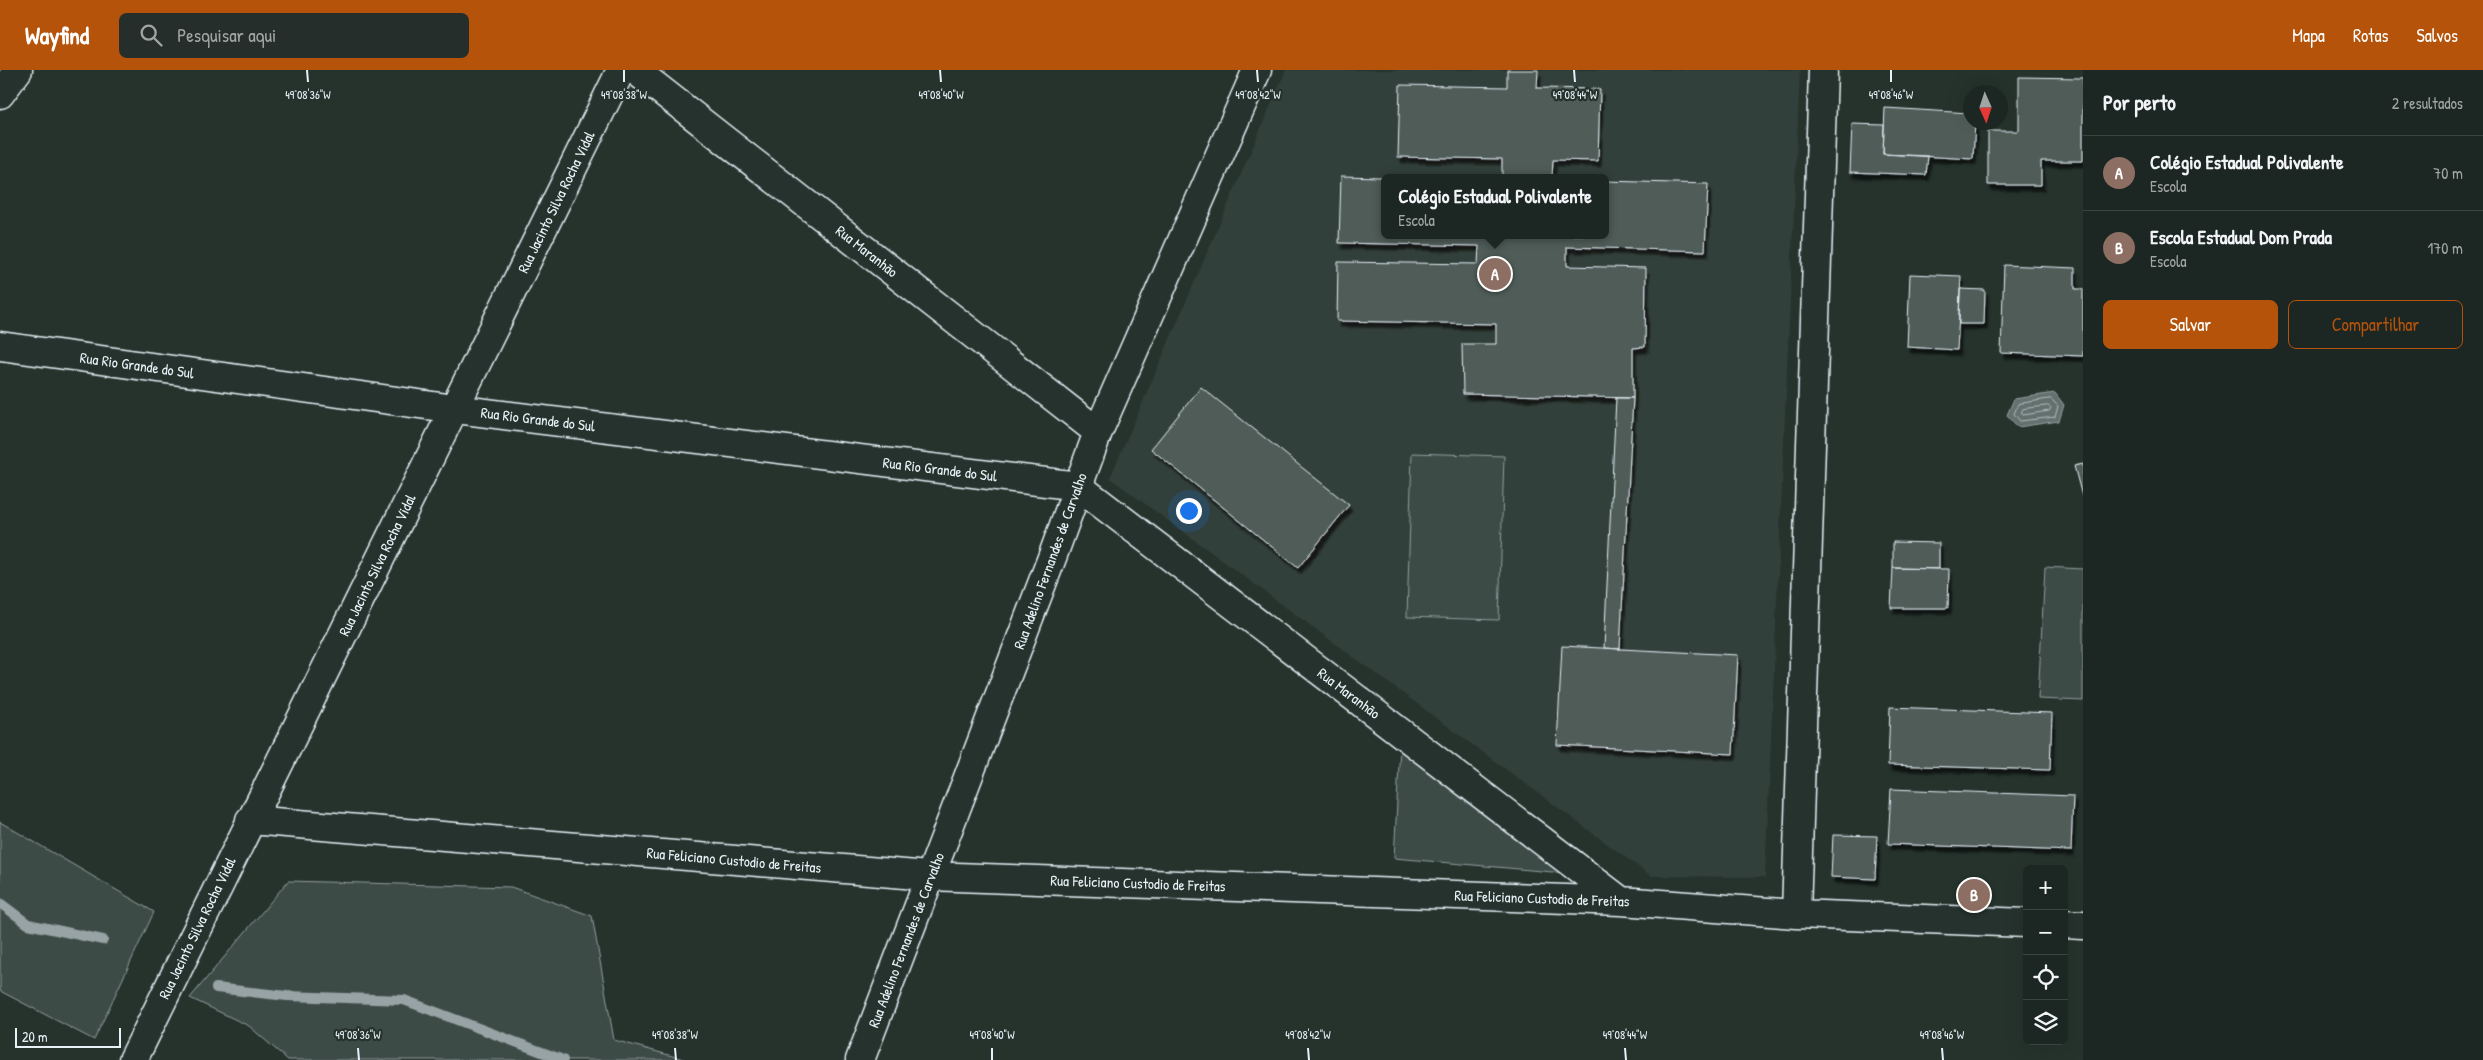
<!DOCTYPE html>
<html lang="pt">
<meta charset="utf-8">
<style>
body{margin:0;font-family:"Patrick Hand",sans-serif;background:#252e2a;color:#f1f3f6}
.controls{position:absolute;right:15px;bottom:15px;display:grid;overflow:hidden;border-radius:8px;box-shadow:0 5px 20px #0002}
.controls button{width:45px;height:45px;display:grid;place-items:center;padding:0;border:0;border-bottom:1px solid #3a4340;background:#1c2622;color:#f1f3f6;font:25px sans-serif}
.compass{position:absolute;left:1963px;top:15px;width:45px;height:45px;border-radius:50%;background:#1c2622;box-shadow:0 5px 20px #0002;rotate:177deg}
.scale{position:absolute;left:15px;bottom:12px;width:106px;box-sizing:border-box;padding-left:5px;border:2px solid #e8f1f8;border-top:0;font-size:14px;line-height:18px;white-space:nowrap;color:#e8f1f8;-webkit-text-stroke:4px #26332d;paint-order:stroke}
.you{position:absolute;left:1188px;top:440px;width:18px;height:18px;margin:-12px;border:4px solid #fff;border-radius:50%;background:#1a73e8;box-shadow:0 0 0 8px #1a73e833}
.badge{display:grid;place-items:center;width:32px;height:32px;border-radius:50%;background:#b45309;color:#fff;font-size:16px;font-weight:700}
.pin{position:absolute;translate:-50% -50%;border:2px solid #fff;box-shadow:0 1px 5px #0006}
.popup{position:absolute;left:1381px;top:104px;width:228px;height:65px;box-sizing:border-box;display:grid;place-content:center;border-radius:8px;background:#1c2622;filter:drop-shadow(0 1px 4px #0005);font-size:16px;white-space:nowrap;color:#a0a5a5}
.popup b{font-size:19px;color:#f1f3f6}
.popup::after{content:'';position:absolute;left:50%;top:100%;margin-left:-10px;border:10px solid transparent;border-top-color:#1c2622}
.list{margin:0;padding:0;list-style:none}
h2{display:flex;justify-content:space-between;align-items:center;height:65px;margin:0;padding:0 20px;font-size:21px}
h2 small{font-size:16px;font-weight:400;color:#a0a5a5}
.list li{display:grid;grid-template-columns:32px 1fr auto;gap:15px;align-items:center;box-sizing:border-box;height:75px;padding:0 20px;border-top:1px solid #3a4340}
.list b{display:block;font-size:19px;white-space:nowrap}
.list p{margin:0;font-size:16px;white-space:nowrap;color:#a0a5a5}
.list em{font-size:16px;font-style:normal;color:#a0a5a5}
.actions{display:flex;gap:10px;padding:15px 20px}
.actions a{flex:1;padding:11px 0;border:1px solid #b45309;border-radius:8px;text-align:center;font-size:18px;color:#b45309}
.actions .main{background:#b45309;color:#fff}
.icon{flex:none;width:28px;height:28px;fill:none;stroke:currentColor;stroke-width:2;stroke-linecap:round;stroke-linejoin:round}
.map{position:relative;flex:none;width:2083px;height:990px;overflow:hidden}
header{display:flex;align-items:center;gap:30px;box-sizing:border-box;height:70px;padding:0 25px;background:#b45309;color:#fff}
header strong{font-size:24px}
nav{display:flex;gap:28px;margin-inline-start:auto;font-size:18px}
.search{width:350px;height:45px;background:#252e2a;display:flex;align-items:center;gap:12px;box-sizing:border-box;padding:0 18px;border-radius:8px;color:#a0a5a5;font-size:19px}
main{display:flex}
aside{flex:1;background:#1c2622}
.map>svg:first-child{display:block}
</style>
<header>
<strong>Wayfind</strong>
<div class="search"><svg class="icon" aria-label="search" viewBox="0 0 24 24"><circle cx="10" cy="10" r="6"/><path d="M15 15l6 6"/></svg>Pesquisar aqui</div>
<nav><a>Mapa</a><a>Rotas</a><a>Salvos</a></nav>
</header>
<main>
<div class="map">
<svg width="2083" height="990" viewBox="0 0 2083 990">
<defs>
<filter id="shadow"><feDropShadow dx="3" dy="5.5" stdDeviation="1" flood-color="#0009"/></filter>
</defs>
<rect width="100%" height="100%" fill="#26332d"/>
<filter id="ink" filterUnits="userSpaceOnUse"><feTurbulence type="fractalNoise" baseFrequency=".02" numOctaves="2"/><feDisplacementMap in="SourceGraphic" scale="10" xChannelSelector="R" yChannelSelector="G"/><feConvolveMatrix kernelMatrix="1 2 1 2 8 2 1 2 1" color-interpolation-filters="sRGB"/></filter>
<g filter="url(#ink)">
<path fill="#333f3a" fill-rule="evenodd" d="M1286 0H1800L1765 807 1651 806 1110 408ZM1385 108H1605V165H1385Z"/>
<path fill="#3e4b47" stroke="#939ea0" d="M1412 383 1504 386 1499 550 1407 547Z
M2045 497 2083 499V631L2038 629Z
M1400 676 1564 803 1394 788Z
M0 752 154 842 94 970 0 921Z
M288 811 511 817 592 846 614 970 687 990H288L249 956 190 928Z"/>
<path fill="#636f6d" stroke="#98a3a5" d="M2055 323 2064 335 2059 351 2018 357 2007 345 2014 329Z"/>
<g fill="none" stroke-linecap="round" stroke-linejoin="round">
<path stroke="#b3bdc0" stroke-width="1" d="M2051 329 2058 336 2055 347 2020 351 2014 344 2018 334Z
M2048 336 2051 338 2049 341 2023 345 2021 343 2023 339Z"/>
<path stroke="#98a3a5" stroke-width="10" d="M0 833 28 854 103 870
M216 918 287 926 404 930 563 990"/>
</g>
<path fill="#505c59" stroke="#e8f1f8" filter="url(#shadow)" d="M1507 0H1538L1537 18 1600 19 1598 91 1553 90 1552 108H1502V89L1398 87 1400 15 1507 17Z
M2019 7 2083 8V91H2041V115H1988V61H2019Z
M1885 38 1970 43V52H1975L1973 89 1883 84Z
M1852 54 1884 55 1883 84 1928 86 1926 105 1850 102Z
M1341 106 1421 108H1385V165H1605V111L1708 114 1705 181 1567 177V196L1646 198 1645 277 1633 278V328L1463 324 1462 274H1496V254L1337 251 1338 192 1478 194 1479 176 1339 173Z
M2004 195 2075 198V219H2083V286L2001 283Z
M1910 204 1961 206 1957 280 1907 277Z
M1960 219 1985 220 1984 254H1959Z
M1201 317 1349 435 1298 498 1151 379Z
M1616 328H1633L1620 579 1604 578Z
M2083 394V426H2082L2074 396Z
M1893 472 1939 473V499L1893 498Z
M1893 498 1949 499 1948 538H1891Z
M1562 576 1738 585 1733 684 1557 675Z
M1890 637 2052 643 2050 700 1888 695Z
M1891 719 2073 726 2071 781 1888 774Z
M1833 765 1877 766 1875 809 1831 807Z"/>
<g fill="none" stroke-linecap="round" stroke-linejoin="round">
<defs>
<path id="street" d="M635 0 1098 362
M0 24 18 0
M0 276 455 339 1078 416
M1078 416 1621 831
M250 750 929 806 1621 831 1796 844 2027 853
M1796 844 1823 0
M2064 854 2083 855
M133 990 621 0
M860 990 1053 485 1098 362 1257 0"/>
</defs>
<use href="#street" stroke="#e8f1f8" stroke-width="31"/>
<use href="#street" stroke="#26332d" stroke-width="28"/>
</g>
</g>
<path fill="none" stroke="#e8f1f8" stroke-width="2" d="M307 0 308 12M624 0V12M940 0 941 12M1257 0 1258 12M1574 0 1575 12M1891 0V12M358 978 359 990M675 978 676 990M992 978V990M1308 978 1309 990M1625 978 1626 990M1942 978 1943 990"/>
<g text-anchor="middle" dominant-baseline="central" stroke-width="4.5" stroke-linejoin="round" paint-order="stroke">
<g font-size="15" fill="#e8f1f8" stroke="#26332d">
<text transform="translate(556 132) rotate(-64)">Rua Jacinto Silva Rocha Vidal</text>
<text transform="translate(867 181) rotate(38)">Rua Maranhão</text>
<text transform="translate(137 295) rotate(8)">Rua Rio Grande do Sul</text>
<text transform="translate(538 349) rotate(7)">Rua Rio Grande do Sul</text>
<text transform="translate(940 399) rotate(7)">Rua Rio Grande do Sul</text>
<text transform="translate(1050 491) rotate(-70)">Rua Adelino Fernandes de Carvalho</text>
<text transform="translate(377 495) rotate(-64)">Rua Jacinto Silva Rocha Vidal</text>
<text transform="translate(1349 623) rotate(37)">Rua Maranhão</text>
<text transform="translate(734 790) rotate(5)">Rua Feliciano Custodio de Freitas</text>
<text transform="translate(1138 813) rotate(2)">Rua Feliciano Custodio de Freitas</text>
<text transform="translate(1542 828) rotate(2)">Rua Feliciano Custodio de Freitas</text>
<text transform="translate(197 858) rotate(-64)">Rua Jacinto Silva Rocha Vidal</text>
<text transform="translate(906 870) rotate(-69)">Rua Adelino Fernandes de Carvalho</text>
</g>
</g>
<g font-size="12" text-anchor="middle" fill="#e8f1f8" stroke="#26332d" stroke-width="4.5" stroke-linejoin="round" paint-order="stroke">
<text x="308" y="29">49°08'36"W</text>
<text x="624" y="29">49°08'38"W</text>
<text x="941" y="29">49°08'40"W</text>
<text x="1258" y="29">49°08'42"W</text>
<text x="1575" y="29">49°08'44"W</text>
<text x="1891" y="29">49°08'46"W</text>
<text x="358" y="969">49°08'36"W</text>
<text x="675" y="969">49°08'38"W</text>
<text x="992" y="969">49°08'40"W</text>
<text x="1308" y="969">49°08'42"W</text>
<text x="1625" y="969">49°08'44"W</text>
<text x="1942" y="969">49°08'46"W</text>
</g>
</svg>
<div class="controls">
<button>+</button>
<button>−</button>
<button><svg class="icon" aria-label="locate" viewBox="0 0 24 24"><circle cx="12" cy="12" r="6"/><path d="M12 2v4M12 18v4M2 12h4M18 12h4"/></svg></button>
<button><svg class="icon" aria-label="layers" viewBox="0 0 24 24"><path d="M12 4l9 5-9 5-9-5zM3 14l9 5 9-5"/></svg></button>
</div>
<svg class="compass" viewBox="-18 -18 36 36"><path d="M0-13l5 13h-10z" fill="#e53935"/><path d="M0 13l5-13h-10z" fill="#a0a5a5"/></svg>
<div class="scale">20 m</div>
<div class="you"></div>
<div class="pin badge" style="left:1495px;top:204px;background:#8d6e63">A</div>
<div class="popup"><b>Colégio Estadual Polivalente</b>Escola</div>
<div class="pin badge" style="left:1974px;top:825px;background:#8d6e63">B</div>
</div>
<aside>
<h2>Por perto<small>2 resultados</small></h2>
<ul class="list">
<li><span class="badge" style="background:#8d6e63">A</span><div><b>Colégio Estadual Polivalente</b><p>Escola</p></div><em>70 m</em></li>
<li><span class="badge" style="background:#8d6e63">B</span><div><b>Escola Estadual Dom Prada</b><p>Escola</p></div><em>170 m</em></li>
</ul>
<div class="actions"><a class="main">Salvar</a><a>Compartilhar</a></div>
</aside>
</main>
